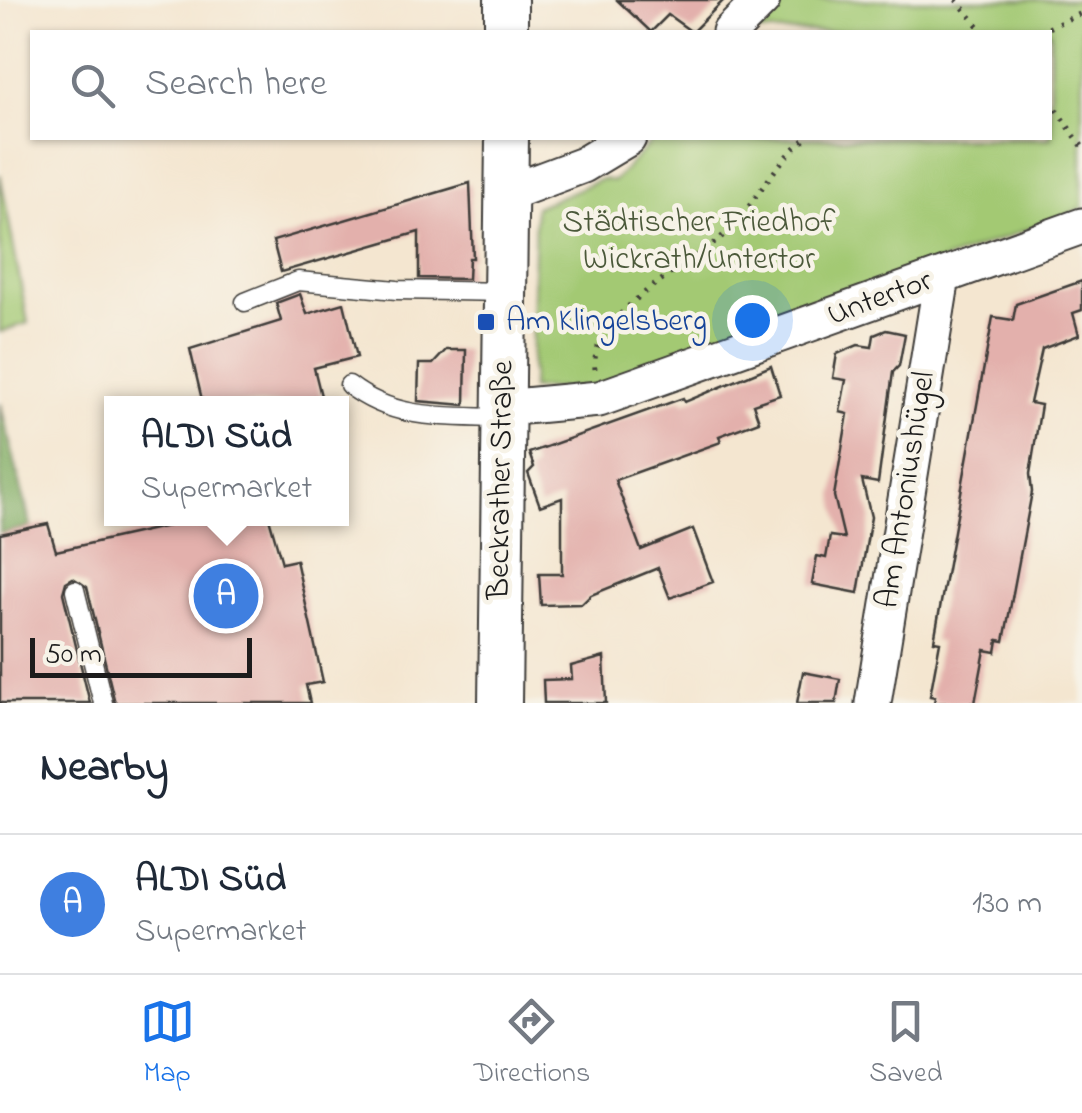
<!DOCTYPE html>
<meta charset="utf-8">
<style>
body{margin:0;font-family:"Indie Flower",sans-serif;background:#f2f2f3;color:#1f2937}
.scale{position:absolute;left:30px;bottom:25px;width:222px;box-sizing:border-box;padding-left:10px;border:5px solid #1c1c1c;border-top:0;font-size:28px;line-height:35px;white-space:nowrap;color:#1c1c1c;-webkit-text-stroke:8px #f7f3e8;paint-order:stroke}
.you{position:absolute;left:752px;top:320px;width:35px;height:35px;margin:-25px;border:8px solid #fff;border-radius:50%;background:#1a73e8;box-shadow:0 0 0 15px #1a73e833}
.badge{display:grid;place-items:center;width:65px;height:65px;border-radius:50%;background:#1a73e8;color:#fff;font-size:32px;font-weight:700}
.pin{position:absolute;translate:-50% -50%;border:5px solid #fff;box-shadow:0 2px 10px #0006}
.popup{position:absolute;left:104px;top:396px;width:245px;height:130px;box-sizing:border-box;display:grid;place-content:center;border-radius:0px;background:#fff;filter:drop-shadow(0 2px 8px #0005);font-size:32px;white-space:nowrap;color:#747a83}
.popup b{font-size:38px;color:#1f2937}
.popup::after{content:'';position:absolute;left:50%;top:100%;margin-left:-20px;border:20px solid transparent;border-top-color:#fff}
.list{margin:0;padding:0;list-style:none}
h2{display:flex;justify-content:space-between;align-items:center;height:130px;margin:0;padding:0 40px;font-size:42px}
h2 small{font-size:32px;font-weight:400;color:#747a83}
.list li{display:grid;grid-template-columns:65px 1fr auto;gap:30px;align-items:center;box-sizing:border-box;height:140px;padding:0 40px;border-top:2px solid #e0e1e3}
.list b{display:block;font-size:38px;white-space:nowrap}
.list p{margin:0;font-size:32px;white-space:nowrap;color:#747a83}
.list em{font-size:32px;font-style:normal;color:#747a83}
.icon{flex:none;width:55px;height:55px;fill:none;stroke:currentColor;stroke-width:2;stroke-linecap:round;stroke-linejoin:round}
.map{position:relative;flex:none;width:1082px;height:703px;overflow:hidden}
.search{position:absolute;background:#fff;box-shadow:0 2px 8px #0004;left:30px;right:30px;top:30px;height:110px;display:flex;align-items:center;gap:25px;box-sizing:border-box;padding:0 35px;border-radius:0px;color:#747a83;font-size:38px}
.sheet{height:270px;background:#fff}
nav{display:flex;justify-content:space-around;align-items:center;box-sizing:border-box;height:140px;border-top:2px solid #e0e1e3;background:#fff;font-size:28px;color:#747a83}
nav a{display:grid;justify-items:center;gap:5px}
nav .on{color:#1a73e8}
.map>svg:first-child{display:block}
</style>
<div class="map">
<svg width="1082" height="703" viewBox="0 0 1082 703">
<rect width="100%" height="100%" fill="#f7f3e8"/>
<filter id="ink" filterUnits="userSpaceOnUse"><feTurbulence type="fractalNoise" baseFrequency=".01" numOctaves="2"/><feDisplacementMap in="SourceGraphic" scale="20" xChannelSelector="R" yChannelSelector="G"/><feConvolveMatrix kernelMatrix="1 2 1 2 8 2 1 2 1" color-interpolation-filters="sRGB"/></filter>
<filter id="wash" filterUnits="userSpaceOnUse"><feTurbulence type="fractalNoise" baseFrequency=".0048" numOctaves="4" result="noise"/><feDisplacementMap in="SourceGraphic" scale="40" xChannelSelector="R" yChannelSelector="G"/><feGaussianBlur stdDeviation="2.25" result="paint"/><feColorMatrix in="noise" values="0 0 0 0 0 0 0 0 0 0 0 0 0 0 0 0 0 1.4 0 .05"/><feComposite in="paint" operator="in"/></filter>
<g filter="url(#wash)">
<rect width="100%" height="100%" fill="#f4e6d0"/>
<path fill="#a3c973" stroke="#607248" stroke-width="2.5" d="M785 0H1082V209L605 387 531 389 535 207 602 179 614 181 655 138H1050V32H754Z
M0 174 28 323 0 332Z"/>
<path fill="#82ad65" stroke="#4f6440" stroke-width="2.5" d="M0 403 31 527 0 534Z"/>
<g id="blocks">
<path fill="#e3b0ac" d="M617 0H724L692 32 668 15 651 32Z
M470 183 473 258H469L468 279 419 278V232L281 272 273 241Z
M1082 281V310L1073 313 1079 335 1042 349 1030 403 1041 405 1030 474 1032 492 1004 641 998 640 996 652 985 650 975 703H934L935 697 930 696 940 642 934 641 993 317 1013 320 1016 304Z
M300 294 307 314 344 303 357 357 314 368 323 404H203L190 349 281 321 276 303Z
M886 330 905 334 899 366 893 372 878 483 862 480 871 517 858 593 812 584 817 556 826 558 830 536 844 538 834 496 848 414 840 412 846 380 833 378 837 354 858 345 872 347 874 335Z
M446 350H466L465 405 418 401 419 364H433Z
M771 366 780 395 753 404 759 421 719 436 721 442 615 480 641 550 693 529 713 582 670 598 658 568 591 595 582 604 541 605 539 574H562V498L540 506 528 473 534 467 529 453 683 398 685 402Z
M204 518H269L282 563 296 560 323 682 306 685 310 703H115L87 587 73 578 66 582 63 593 90 703H0V534L48 524 56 551Z
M604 657 606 703H544L543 680 572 679 571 666Z
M803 672 840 679 836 703H797Z"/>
</g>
</g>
<g filter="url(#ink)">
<use href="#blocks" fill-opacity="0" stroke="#3c3a37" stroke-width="2.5"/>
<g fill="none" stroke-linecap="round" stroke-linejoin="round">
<defs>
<path id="service" d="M245 302 298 281 397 290 506 292
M349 385C395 421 446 416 503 418
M75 590 103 703"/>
<path id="minor" d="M730 32 762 0
M508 193 583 165 628 138
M503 408 599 399 1082 226
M873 703 942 277"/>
<path id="tertiary" d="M506 0V32
M500 703 507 138"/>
</defs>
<use href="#service" stroke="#3c3a37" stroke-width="21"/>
<use href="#minor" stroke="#3c3a37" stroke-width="39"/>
<use href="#tertiary" stroke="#3c3a37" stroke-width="46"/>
<path stroke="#3c3a37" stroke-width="5" stroke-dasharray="2.5 8" stroke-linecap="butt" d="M956 0 984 32
M1039 32 1082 13
M1050 101 1082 146
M595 369C589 313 690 266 726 233 756 204 773 163 807 138"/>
<use href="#service" stroke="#fff" stroke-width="18"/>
<use href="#minor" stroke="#fff" stroke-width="35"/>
<use href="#tertiary" stroke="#fff" stroke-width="42"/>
</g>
</g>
<rect fill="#1a4fb4" stroke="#f7f3e8" stroke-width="4" x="476" y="312" width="20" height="20" rx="5"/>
<g text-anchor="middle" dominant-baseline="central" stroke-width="9" stroke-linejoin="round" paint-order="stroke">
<g font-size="32" fill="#4b593a" stroke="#f7f3e8">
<text x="699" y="223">Städtischer Friedhof<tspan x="699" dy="37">Wickrath/Untertor</tspan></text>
</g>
<g font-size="32" fill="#1c1c1c" stroke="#f7f3e8">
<text transform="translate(880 299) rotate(-20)">Untertor</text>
<text transform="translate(502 480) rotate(-89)">Beckrather Straße</text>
<text transform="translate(907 490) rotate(-81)">Am Antoniushügel</text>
</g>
<g font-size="32" fill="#164399" stroke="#f7f3e8" text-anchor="start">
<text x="506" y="322">Am Klingelsberg</text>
</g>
</g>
</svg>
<div class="scale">50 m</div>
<div class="you"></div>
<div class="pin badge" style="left:226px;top:596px;background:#3f7fe0">A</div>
<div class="popup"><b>ALDI Süd</b>Supermarket</div>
<div class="search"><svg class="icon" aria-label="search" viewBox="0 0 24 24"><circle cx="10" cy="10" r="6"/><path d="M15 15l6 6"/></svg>Search here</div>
</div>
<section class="sheet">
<h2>Nearby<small></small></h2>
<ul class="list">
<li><span class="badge" style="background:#3f7fe0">A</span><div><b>ALDI Süd</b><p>Supermarket</p></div><em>130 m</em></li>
</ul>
</section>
<nav>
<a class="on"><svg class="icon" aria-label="map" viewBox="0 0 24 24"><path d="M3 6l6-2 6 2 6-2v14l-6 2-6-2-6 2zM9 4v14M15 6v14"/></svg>Map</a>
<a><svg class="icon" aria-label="directions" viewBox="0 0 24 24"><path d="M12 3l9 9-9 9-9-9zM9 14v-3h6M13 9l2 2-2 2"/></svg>Directions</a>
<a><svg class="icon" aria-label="saved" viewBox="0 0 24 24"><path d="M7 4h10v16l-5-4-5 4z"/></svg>Saved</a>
</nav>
